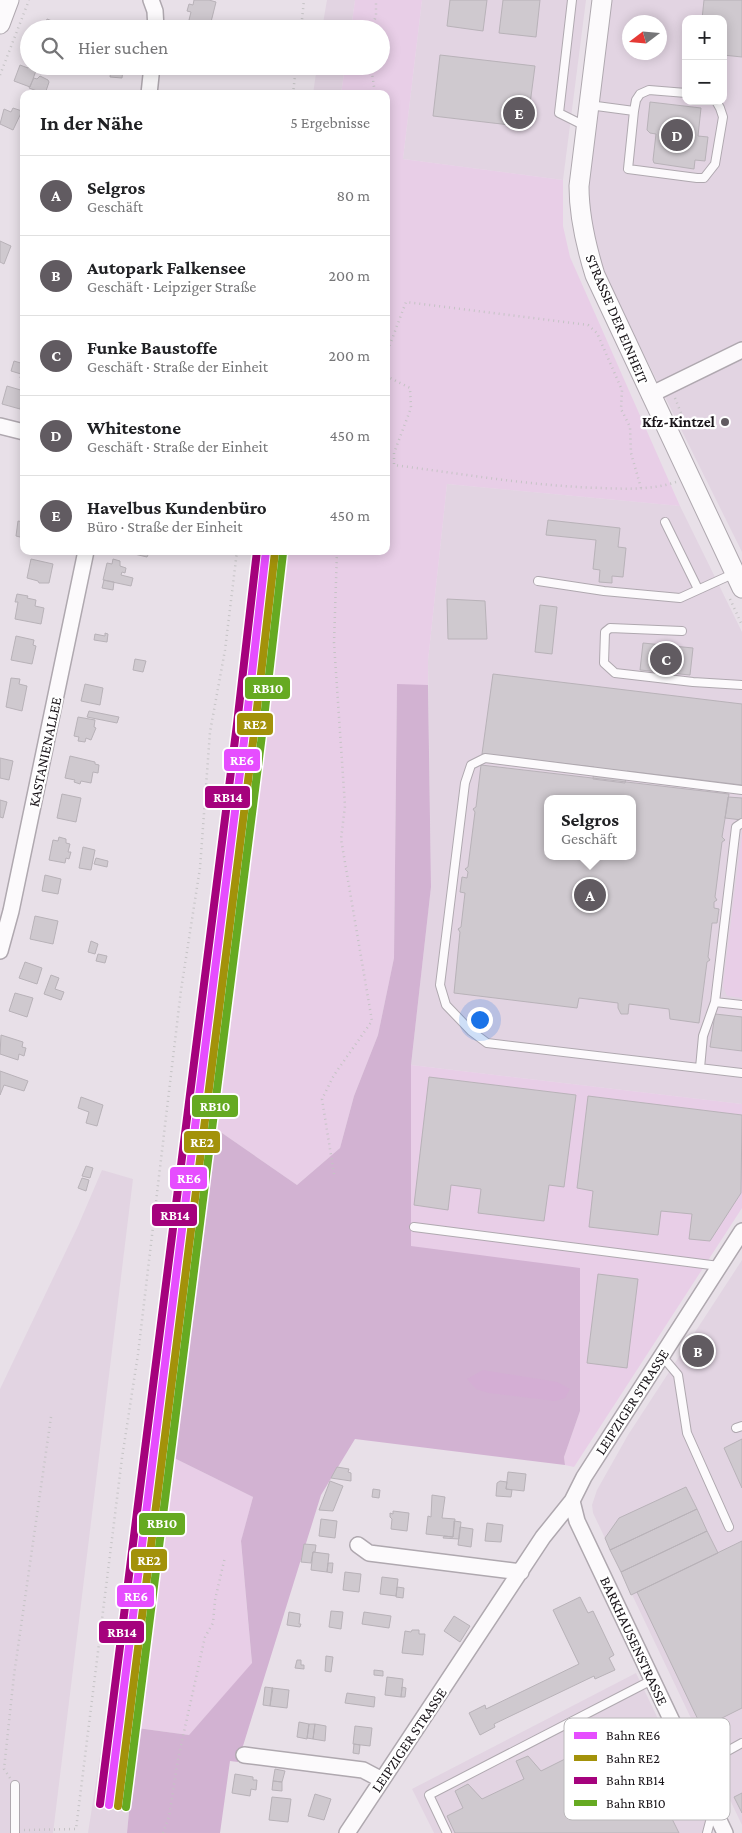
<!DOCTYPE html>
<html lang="de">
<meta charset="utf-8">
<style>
body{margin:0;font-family:"Crimson Pro",serif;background:#f2f2f2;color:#202124}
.controls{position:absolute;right:15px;top:15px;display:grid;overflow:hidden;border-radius:10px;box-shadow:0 2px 12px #0003}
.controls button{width:45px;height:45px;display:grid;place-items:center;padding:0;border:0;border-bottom:1px solid #e0e0e0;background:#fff;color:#202124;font:25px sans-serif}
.compass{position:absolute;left:622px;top:15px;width:45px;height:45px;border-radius:50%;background:#fff;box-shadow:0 2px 12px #0003;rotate:254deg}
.you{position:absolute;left:479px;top:1019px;width:18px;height:18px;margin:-12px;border:4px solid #fff;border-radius:50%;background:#1a73e8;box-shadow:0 0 0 8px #1a73e833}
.badge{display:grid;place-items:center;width:32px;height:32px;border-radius:50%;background:#615b61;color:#fff;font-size:16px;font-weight:700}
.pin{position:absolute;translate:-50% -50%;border:2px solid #fff;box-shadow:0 1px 5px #0006}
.popup{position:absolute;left:544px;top:795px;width:92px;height:65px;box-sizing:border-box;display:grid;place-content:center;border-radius:10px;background:#fff;filter:drop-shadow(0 1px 4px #0005);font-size:16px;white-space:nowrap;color:#757577}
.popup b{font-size:19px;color:#202124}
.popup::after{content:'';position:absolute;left:50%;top:100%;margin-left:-10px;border:10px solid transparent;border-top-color:#fff}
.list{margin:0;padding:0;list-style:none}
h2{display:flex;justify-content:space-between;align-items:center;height:65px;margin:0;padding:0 20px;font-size:21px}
h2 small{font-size:16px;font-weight:400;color:#757577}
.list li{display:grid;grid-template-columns:32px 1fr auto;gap:15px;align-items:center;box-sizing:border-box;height:80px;padding:0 20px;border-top:1px solid #e0e0e0}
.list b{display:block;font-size:19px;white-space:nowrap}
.list p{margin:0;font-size:16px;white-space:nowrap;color:#757577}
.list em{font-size:16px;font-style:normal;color:#757577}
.icon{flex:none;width:28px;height:28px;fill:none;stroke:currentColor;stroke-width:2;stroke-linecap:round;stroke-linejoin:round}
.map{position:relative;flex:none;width:742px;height:1833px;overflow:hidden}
.search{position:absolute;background:#fff;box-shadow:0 2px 12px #0003;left:20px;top:20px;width:370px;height:55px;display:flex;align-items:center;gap:12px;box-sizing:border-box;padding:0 18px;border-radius:28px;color:#757577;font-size:19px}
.panel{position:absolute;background:#fff;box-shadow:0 2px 12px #0003;left:20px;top:90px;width:370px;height:465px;border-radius:10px}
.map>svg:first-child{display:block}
</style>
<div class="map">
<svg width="742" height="1833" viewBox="0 0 742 1833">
<rect width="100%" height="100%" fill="#e8e0e8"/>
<path fill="#e2d4e2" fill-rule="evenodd" d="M327 0H355L351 29H322Z
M422 0H586L563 180 403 159Z
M609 0H742V552L603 272 595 248 587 203 588 168ZM686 19H723V101H686ZM630 22H660V52H630Z
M317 66H345L341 94H313Z
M447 484 680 506 742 632V1104L411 1065 431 887 428 661ZM548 799H632V856H548Z
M254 551H281L168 1455 137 1728 127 1833H88L106 1717Z
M102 1170 133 1179 53 1833H0V1389L78 1226Z
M742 1260V1825L593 1513 592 1505 597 1490 628 1435Z
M636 1673 713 1833H434L412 1789Z"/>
<path fill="#e8cee7" d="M355 0H422L403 159 563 180V226L570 257 680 506 447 484 428 661V685H397L394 958 378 1035 354 1096 340 1148 297 1185 209 1124 281 551H386V94H341L345 66H381V29H351Z
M742 834V998L727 996 723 986Z
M411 1065 742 1104V1208L574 1467 565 1465 564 1457 580 1411V1379L411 1246Z
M168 1455 253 1497 241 1542 252 1664 189 1735 137 1728Z"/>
<path fill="#d2b2d2" d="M397 684 428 685 431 887 411 1065V1246L580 1268V1411L564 1457 565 1465 355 1439 321 1495 238 1762 230 1761 220 1833H127L137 1728 189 1735 252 1663 241 1541 253 1497 168 1455 209 1124 297 1185 340 1148 354 1096 378 1035 394 958Z"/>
<path fill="#d4aed4" d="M483 1370 557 1382 570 1389 565 1398 555 1401 489 1393 476 1389 467 1379Z"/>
<path fill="#cfc9cf" stroke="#b8b2b8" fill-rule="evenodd" d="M194 0H209L216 2 210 26 204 25 203 29H194L195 22 189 20 191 12 187 11 189 4 193 5Z
M450 0H487L483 31 447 26Z
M503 0H540L536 37 499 33Z
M704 0H742V57L723 55V19H702Z
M47 19 62 25 61 29H40L42 24 45 25Z
M440 55 535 66 527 127 433 116Z
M20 65 28 68 29 66 37 68 30 87 14 81Z
M179 66H199L197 72Z
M111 69 123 70 122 78 110 77Z
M40 76 48 80 49 82 45 94 29 88 34 78 37 79Z
M650 102 701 108 698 136 708 137 705 161 695 160 694 169 654 163 653 160 656 134 650 133 647 130Z
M13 108 22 111 13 130 0 124 4 109 11 112Z
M0 241 11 246 4 264 0 262Z
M14 361 24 364V379L20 378 21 374 11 371Z
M7 386 24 391 20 409 2 404Z
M548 520 620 528 618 547 626 548 623 577 612 576V583L599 582 600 570 593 569 596 540 546 535Z
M18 521 24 522V538L16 536Z
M130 551H150L147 557 130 553Z
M31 559 53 564 49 583H39L38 581 27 578Z
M113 559 120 561V566L126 568 125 573 122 572 121 575 133 578 131 586 103 580 107 563 112 564Z
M104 580 114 582 113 590 102 588Z
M17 594 28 596 27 598 36 600 35 606 44 608 41 624 15 619 18 602H15Z
M447 599 485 601 487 639H448Z
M540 605 557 607 552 654 535 652Z
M105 633 108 634 107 642 94 640 95 634 105 636Z
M16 636 34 640 33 645 36 646 32 664 11 660Z
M643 643 693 648 690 675 640 670Z
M135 659 146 661 143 672 133 670Z
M493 674 742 704V785L627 771 625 783 593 779 594 767 482 754Z
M11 678 20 679 19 684 27 686 22 711 6 707Z
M85 684 103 688 100 705 81 701Z
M89 711 119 717 117 723 87 717Z
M78 717 95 720 94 727 96 728 91 740 86 738 85 742 78 741 79 737 74 736Z
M70 756 95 762V764L99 765 98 773 93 772 91 783 81 781 80 784 74 782 75 780 65 778Z
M0 758 13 761 9 780 0 778Z
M481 765 729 794 722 837 725 840 722 842 715 897 717 900 714 902V908L719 909 717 923H712L708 957 710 960 707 962 699 1023 670 1019 669 1009 629 1004 628 1014H621L618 1008V1003L579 998 577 1008 454 993 460 932 458 929 461 927 465 893 460 892 462 877 467 878 468 872 465 869 468 867 475 812 473 809 476 807ZM548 799H632V856H548Z
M62 794 81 798 76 822 57 818Z
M728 797 742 798V820L725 818Z
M0 800 7 802 3 818 0 817Z
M59 837 66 839V843L70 844 68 852H71L69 859 66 858 65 863 49 860 53 840 58 841Z
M83 847 95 850 91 870 79 868Z
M96 858 108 861 107 867 94 864Z
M45 875 61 879 58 894 42 891Z
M35 916 58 921 53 944 30 939Z
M91 941 98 944 95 954 88 952Z
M98 954 107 956 105 963 96 961Z
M25 962 42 968 37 984 19 978Z
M51 975 59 978 55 989 64 992 61 1000 44 994Z
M15 993 33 998 27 1017 9 1011Z
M715 1014 742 1017V1051L710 1047Z
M1 1035 23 1042 22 1047 26 1048 24 1056 19 1054 18 1060 0 1054Z
M0 1071 28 1081 24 1091 4 1085 0 1095Z
M429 1077 576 1095 564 1187 549 1185 544 1221 478 1213 481 1189 451 1185 448 1210 414 1205Z
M588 1096 742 1115 741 1193 710 1241 689 1239 692 1214 661 1211 658 1235 589 1227 593 1191 577 1188Z
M81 1097 103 1105 97 1126 86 1123 89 1112 78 1108Z
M86 1166 93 1168 90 1178 82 1176Z
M82 1178 89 1180 86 1191 78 1188Z
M598 1274 638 1279 627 1368 587 1363Z
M742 1439V1488L724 1448Z
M337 1467 349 1469 348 1472 351 1473V1481L331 1478Z
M508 1472 526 1474 524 1491 506 1489Z
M330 1481 343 1486 333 1511 319 1510Z
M500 1481 507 1482 506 1489 512 1490 511 1497 496 1496 497 1483Z
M686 1487 697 1509 610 1550 605 1538 619 1518Z
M373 1489 380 1490 379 1498 372 1497Z
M432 1495 445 1497 442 1518 455 1519 453 1537 426 1534 428 1516 431 1517Z
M697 1509 707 1531 621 1572 610 1550Z
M393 1511 409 1513 407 1531 391 1529 392 1519 390 1517V1513L393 1514Z
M321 1519 337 1521 335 1538 319 1536Z
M454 1521 461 1522 459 1539 443 1538 444 1536 453 1537Z
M487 1523 503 1525 501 1542 485 1541Z
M460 1527 473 1529 471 1547 458 1545Z
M707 1531 718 1553 631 1595 621 1572Z
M742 1541V1708L702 1728 637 1592Z
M304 1544 316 1545 315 1552H313L311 1563 301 1562Z
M313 1552 329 1554 327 1572 311 1570Z
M328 1563H333L332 1573 327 1572Z
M345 1572 361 1574 359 1592 343 1590Z
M382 1577 398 1579 396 1596 380 1594Z
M397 1587 404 1588 403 1598 396 1597Z
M580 1597 588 1613 593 1611 614 1655 609 1658 615 1670 595 1679 594 1676 494 1724 495 1727 480 1735 469 1713 485 1705 486 1709 579 1664 553 1610Z
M331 1611 343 1612 341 1629 329 1627Z
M289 1612 300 1614 299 1624H301L300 1627 287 1625Z
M364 1612 391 1616 389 1628 362 1624Z
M454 1616 470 1626 460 1642 444 1631Z
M412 1630H419V1634H425L423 1655 402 1653 405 1631 411 1632Z
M326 1656 333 1657 331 1672 325 1671Z
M297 1660H301V1665H304V1669L295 1668Z
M374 1670 383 1671V1676L374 1675Z
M387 1677 403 1679 401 1697 385 1695Z
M265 1687 273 1688 270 1706 263 1705Z
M402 1687 406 1688 405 1697H401Z
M272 1688 289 1690 287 1708 270 1706Z
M347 1693 375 1697 374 1707 345 1703Z
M299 1722 309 1724 307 1739 297 1737Z
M309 1724H315L313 1739 307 1738Z
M315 1724 326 1726 325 1741 313 1739Z
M355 1726 372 1728 370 1746 353 1744Z
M628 1729 679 1833H455L447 1816 463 1808 455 1791 468 1784 482 1799 524 1779 516 1761 528 1756 541 1771 583 1750 578 1741 594 1733 601 1742Z
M354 1744 360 1745 359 1754 353 1753Z
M275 1769 285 1771 282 1782 273 1781Z
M235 1774 253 1777V1780H257L256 1790 251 1789 250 1796 232 1793Z
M273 1781 282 1782V1791L272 1790Z
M742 1793V1813L734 1797Z
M315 1794 331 1799 324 1820 308 1816Z
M272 1797 291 1799 288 1822 269 1820Z"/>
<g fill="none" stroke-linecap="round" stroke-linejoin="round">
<defs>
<path id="service" d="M572 0 559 113 585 126
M686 93 649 90 640 94 636 100 634 111 628 169 697 178H704L715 164 723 117 720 108 716 101
M589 105 634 111
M665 522 698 589
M538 581 604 591 680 598 735 573
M682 631 610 628 605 632 604 663 615 673 693 682 742 685
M742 790 485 758 471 765 465 783 440 985 446 1005 471 1031 487 1043 742 1073
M715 1002 742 1005
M700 1068 703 1036 715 1002 736 827 742 823
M414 1227 719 1266
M662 1356 678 1375 687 1433 729 1527
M736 1428 742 1426
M695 1769 742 1743
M15 1833V1785
M447 1833 429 1795 652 1680
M707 1833 713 1810"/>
<path id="minor" d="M151 0 155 11 156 29
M149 94 152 66
M650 395 742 350
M0 426 24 432
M0 951 11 911 86 551
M572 1501 577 1521 725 1833
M358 1545 369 1553 521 1572
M244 1755 363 1770 382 1780
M347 1833 543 1537 572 1501 584 1477 742 1231"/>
<path id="tertiary" d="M602 0 579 186C579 216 586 246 595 275L742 588
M0 24 9 0"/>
</defs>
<use href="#service" stroke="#afa8af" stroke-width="10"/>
<use href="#minor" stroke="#afa8af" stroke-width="18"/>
<use href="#tertiary" stroke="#afa8af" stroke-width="21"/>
<path stroke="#c5c3c5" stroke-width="2.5" stroke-dasharray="1 4" stroke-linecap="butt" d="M301 29 304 0
M372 29 376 15V0
M371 66 375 94
M0 75 29 0
M293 94 296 66
M386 355 406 302 588 325 597 333 622 390 621 409 630 427 631 453 641 488
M386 376 410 388 411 408 394 453V465C463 474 532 486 601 488 627 489 652 490 676 482
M675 398 687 428
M730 599 742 625
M334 1174 322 1099 334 1075 372 1021 341 839 345 806 334 643 337 551
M10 1778 4 1769 14 1675 51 1417
M24 1830 76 1829 122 1458 138 1354 181 990 200 868 210 732 225 650 237 551
M163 1833 169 1817 178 1759 205 1637 213 1623 215 1600 225 1557"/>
<use href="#service" stroke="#fcfafc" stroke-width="8"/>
<use href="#minor" stroke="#fcfafc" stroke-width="15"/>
<use href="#tertiary" stroke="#fcfafc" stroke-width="19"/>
<defs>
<path id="rail-1" d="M109 1805 246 725 266 551"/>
<path id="rail-2" d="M118 1806 255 726 275 552"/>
<path id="rail-3" d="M100 1804 237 724 257 551"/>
<path id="rail-4" d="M126 1807 263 727 283 553"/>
</defs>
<use href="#rail-1" stroke="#fff" stroke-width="11"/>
<use href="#rail-2" stroke="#fff" stroke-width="11"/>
<use href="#rail-3" stroke="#fff" stroke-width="11"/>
<use href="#rail-4" stroke="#fff" stroke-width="11"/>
<use href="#rail-1" stroke="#e64dff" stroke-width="8"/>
<use href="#rail-2" stroke="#a3920a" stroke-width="8"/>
<use href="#rail-3" stroke="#a5027d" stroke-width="8"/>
<use href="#rail-4" stroke="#6a2" stroke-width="8"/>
</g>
<circle fill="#615b61" stroke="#fff" stroke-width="2" cx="725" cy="422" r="5"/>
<g text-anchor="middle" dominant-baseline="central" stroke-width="4.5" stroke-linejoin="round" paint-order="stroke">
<g font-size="15" fill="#191419" stroke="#fff">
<text transform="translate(617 319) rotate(67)">STRASSE DER EINHEIT</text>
<text transform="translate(45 752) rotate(-78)">KASTANIENALLEE</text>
<text transform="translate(632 1402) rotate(-57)">LEIPZIGER STRASSE</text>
<text transform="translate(634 1641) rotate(65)">BARKHAUSENSTRASSE</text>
<text transform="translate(409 1740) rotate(-56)">LEIPZIGER STRASSE</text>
</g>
<g font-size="15" font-weight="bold" fill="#191419" stroke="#fff" text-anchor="end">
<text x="715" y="422">Kfz-Kintzel</text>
</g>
</g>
<rect x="564" y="1718" width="166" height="102" rx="8" fill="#fff" stroke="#bab8ba" stroke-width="1"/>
<rect x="574" y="1732" width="23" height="7" fill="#e64dff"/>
<rect x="574" y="1755" width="23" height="6" fill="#a3920a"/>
<rect x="574" y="1777" width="23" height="7" fill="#a5027d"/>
<rect x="574" y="1800" width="23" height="6" fill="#6a2"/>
<g font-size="14" fill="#191419">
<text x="606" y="1740">Bahn RE6</text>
<text x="606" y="1763">Bahn RE2</text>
<text x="606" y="1785">Bahn RB14</text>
<text x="606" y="1808">Bahn RB10</text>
</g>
<g stroke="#fff" stroke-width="2">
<rect x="244" y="676" width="47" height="24" rx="5" fill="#6a2"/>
<rect x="236" y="712" width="38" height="24" rx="5" fill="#a3920a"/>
<rect x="223" y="748" width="38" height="24" rx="5" fill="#e64dff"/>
<rect x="204" y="785" width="47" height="24" rx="5" fill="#a5027d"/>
<rect x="191" y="1094" width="48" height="24" rx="5" fill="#6a2"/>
<rect x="183" y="1130" width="38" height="24" rx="5" fill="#a3920a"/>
<rect x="169" y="1166" width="39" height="24" rx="5" fill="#e64dff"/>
<rect x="151" y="1203" width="47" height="24" rx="5" fill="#a5027d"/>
<rect x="138" y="1512" width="48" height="24" rx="5" fill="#6a2"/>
<rect x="130" y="1548" width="38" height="24" rx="5" fill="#a3920a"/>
<rect x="116" y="1584" width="39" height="24" rx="5" fill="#e64dff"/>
<rect x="98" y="1620" width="47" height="24" rx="5" fill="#a5027d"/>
</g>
<g font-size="14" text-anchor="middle" font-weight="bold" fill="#fff">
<text x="268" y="693">RB10</text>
<text x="255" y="729">RE2</text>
<text x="242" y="765">RE6</text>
<text x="228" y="802">RB14</text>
<text x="215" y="1111">RB10</text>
<text x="202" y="1147">RE2</text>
<text x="189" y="1183">RE6</text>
<text x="175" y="1220">RB14</text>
<text x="162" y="1528">RB10</text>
<text x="149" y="1565">RE2</text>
<text x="136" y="1601">RE6</text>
<text x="122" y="1637">RB14</text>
</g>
</svg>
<div class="controls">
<button>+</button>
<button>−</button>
</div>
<svg class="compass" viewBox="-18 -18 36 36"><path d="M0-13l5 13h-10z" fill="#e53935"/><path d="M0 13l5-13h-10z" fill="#757577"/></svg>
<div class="you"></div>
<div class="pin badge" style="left:590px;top:895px">A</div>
<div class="popup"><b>Selgros</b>Geschäft</div>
<div class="pin badge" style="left:698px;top:1351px">B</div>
<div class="pin badge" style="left:666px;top:659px">C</div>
<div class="pin badge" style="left:677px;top:135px">D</div>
<div class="pin badge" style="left:519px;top:113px">E</div>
<div class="search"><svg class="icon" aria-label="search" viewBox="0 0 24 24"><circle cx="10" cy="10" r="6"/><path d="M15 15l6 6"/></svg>Hier suchen</div>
<section class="panel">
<h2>In der Nähe<small>5 Ergebnisse</small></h2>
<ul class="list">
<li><span class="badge">A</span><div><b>Selgros</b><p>Geschäft</p></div><em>80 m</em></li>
<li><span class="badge">B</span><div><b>Autopark Falkensee</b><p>Geschäft · Leipziger Straße</p></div><em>200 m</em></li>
<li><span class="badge">C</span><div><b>Funke Baustoffe</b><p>Geschäft · Straße der Einheit</p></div><em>200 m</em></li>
<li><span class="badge">D</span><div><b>Whitestone</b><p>Geschäft · Straße der Einheit</p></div><em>450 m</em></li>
<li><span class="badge">E</span><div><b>Havelbus Kundenbüro</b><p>Büro · Straße der Einheit</p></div><em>450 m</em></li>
</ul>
</section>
</div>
